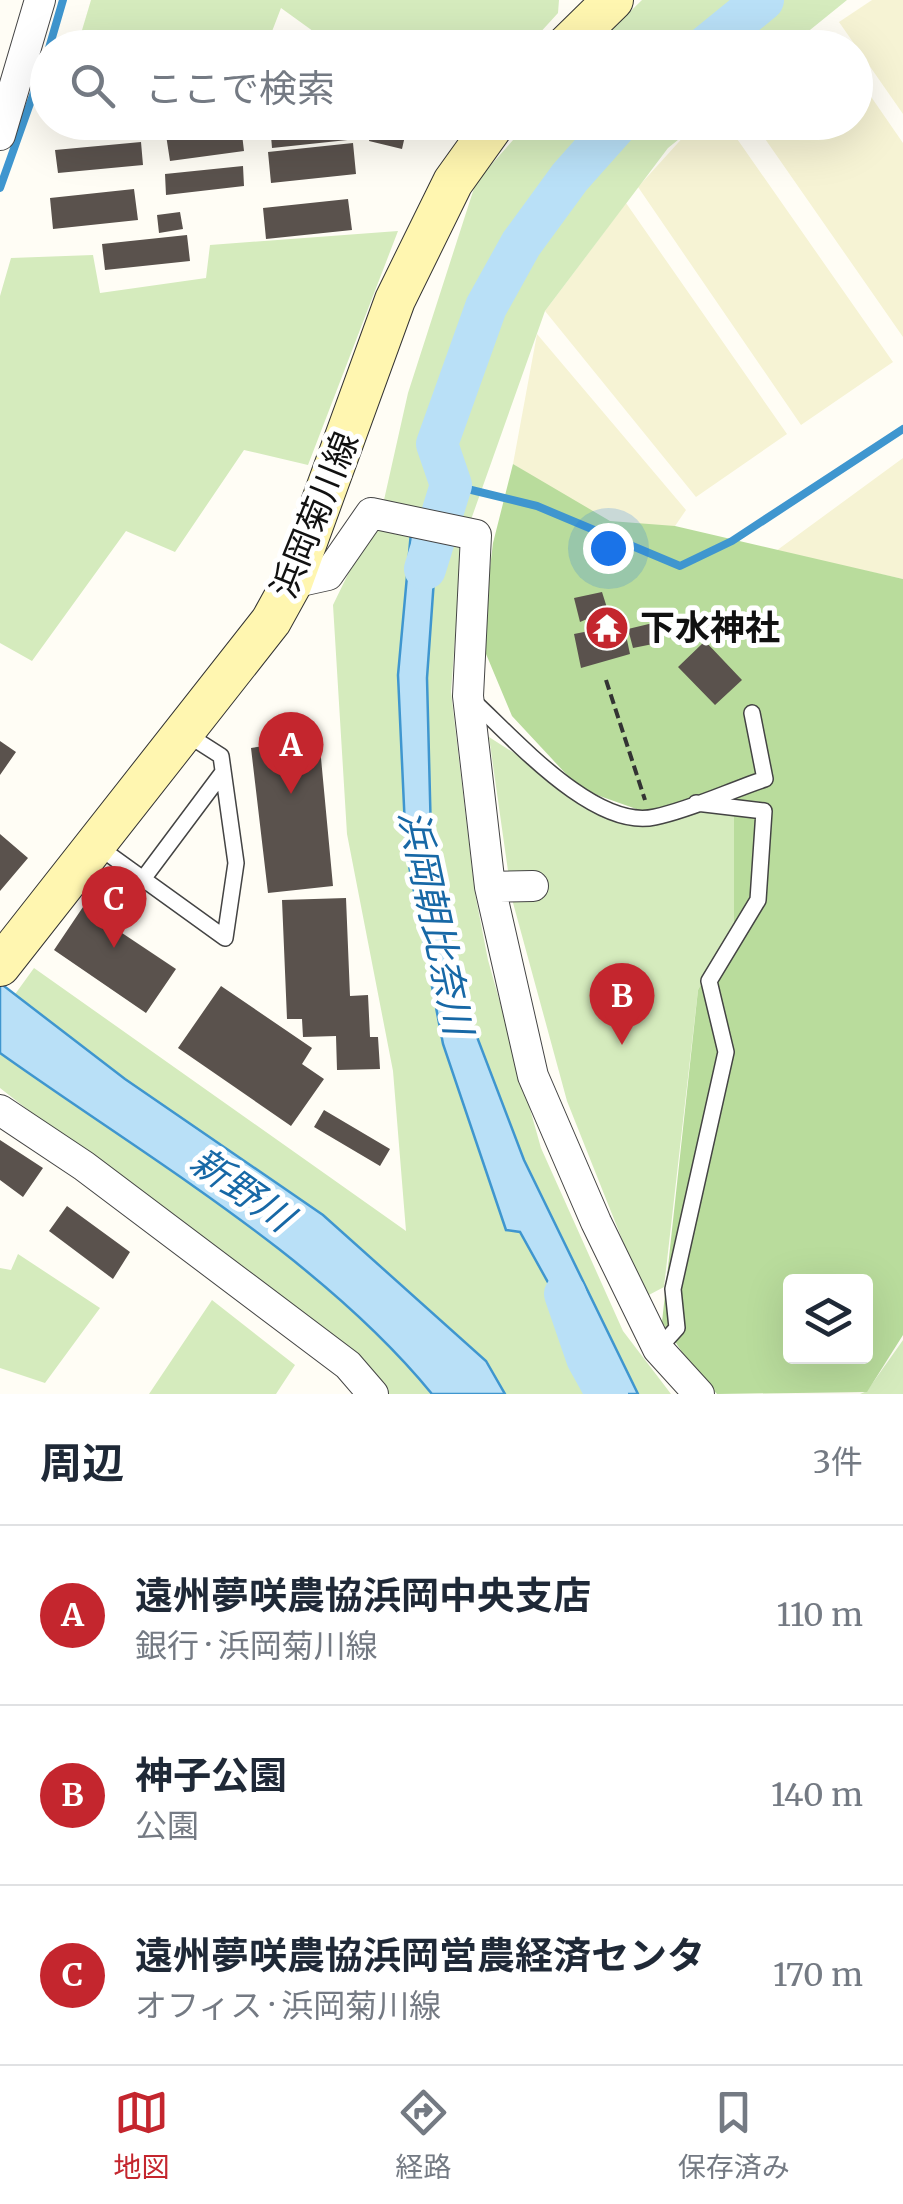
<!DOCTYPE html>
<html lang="ja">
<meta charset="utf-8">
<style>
body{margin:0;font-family:Merriweather,"Noto Sans JP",serif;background:#f2f2f3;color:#1f2937}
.controls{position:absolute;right:30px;bottom:30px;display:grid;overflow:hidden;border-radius:10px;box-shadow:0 10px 40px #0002}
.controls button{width:90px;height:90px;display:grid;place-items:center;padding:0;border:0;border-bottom:2px solid #e0e1e3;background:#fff;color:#1f2937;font:50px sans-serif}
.you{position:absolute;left:608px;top:548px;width:35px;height:35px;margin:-25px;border:8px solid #fff;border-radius:50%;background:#1a73e8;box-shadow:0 0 0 15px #1a73e833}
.badge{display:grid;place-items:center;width:65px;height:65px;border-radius:50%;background:#c4262e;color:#fff;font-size:32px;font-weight:700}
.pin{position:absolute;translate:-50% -82px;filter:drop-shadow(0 2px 5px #0008)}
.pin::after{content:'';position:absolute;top:52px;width:35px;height:30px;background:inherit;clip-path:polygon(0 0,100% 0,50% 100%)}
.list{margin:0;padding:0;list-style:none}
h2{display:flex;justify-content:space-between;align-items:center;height:130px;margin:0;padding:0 40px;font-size:42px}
h2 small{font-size:32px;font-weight:400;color:#747a83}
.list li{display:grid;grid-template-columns:65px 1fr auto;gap:30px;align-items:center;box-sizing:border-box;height:180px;padding:0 40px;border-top:2px solid #e0e1e3}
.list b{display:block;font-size:38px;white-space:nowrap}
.list p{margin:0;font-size:32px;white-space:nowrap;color:#747a83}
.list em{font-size:32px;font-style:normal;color:#747a83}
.icon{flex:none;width:55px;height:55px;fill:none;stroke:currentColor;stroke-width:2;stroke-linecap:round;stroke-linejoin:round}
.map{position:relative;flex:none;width:903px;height:1394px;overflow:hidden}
.search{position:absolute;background:#fff;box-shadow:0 10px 40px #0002;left:30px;right:30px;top:30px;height:110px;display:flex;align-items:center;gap:25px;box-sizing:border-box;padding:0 35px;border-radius:55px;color:#747a83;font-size:38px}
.sheet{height:670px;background:#fff}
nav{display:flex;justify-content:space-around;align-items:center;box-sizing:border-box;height:140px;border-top:2px solid #e0e1e3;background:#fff;font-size:28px;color:#747a83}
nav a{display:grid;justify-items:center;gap:5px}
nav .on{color:#c4262e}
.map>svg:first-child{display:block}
</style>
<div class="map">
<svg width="903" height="1394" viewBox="0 0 903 1394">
<rect width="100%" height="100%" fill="#fffdf5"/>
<path fill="#f6f3d4" d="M872 0H903V114L839 22Z
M856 75 903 143V337L754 123 856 122Z
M696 123H726L893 362 801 425 638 187Z
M626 203 787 434 696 497 545 311Z
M537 334 686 510 675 526 617 530 513 464Z
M903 458V579L776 551Z"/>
<path fill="#d5ebbd" d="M91 0H559L558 13 527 47H335L281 8 266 47H77Z
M642 0H847L789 47 593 48Z
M528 123H699L668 148 545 311 462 545 451 692 475 893 488 960 541 1148 623 1331 671 1394H381L323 1340 0 1088V1015L34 968 406 1231 393 1071 347 834 333 605 384 500 408 393 476 182Z
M398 231 308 465 244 450 175 552 126 531 32 661 0 643V296L11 258 93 255 100 293 206 278 210 245Z
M489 737 569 788 651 818 696 803 734 814V923L698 990 664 1287 645 1297 567 1101 512 899Z
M18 1254 100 1308 45 1383 0 1368V1268L11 1270Z
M212 1300 295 1365 276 1394H149Z
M903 1340V1394H860L867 1391Z"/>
<path fill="#b9dc9c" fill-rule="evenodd" d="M513 464 610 521 675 526 903 579V1335L867 1392 717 1394 694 1370 662 1322 698 990 734 923V814L696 803 642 811 580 789 512 716 481 642 493 543ZM790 1282H866V1356H790Z"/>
<path fill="#b9e0f7" stroke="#3f96cf" stroke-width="2.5" d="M411 532 437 537 427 678 431 836 461 995 524 1160 638 1394H610L520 1232 506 1230 443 1044 406 850 398 675Z
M0 983 125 1079 323 1215 486 1361 505 1394H432C321 1258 143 1155 0 1053Z"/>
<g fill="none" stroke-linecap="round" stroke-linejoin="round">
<path stroke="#3f96cf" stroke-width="8" d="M49 48 63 0
M0 188 48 53
M451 485 537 506 680 566 732 541 903 429"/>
<path stroke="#b9e0f7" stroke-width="42" d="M704 48 763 0
M425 569 451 485 437 444 486 307 521 244 570 177 619 122
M565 1294 587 1358 607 1394"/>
</g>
<path fill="#5a524d" d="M355 122 357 139 272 148 270 124Z
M373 122 407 127 402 149 369 141Z
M241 126 244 151 170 161 166 135Z
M141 142 143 165 58 173 55 150Z
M353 143 356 174 271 183 268 152Z
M243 166 244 186 166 195 165 174Z
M134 189 138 220 53 229 50 198Z
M348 199 352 230 266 239 263 208Z
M180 212 183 229 159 233 157 215Z
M187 235 190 261 105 270 102 244Z
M602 592 608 611 600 614 603 626 623 621 630 654 581 668 574 634 589 631 587 619 580 622 574 598Z
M653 623 658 643 633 648 628 629Z
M705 641 742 680 715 705 678 667Z
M319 737 333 886 268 893 251 748Z
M0 741 16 752 0 775Z
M0 834 28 858 0 891Z
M346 898 350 996 368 995 370 1037H378L380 1069 337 1070 336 1036 303 1037 302 1019H287L282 900Z
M83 907 176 969 146 1013 54 950Z
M221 986 312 1048 302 1064 324 1079 291 1126 178 1048Z
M324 1110 390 1149 380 1166 314 1127Z
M0 1140 43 1168 23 1197 0 1180Z
M67 1206 130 1252 113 1279 49 1231Z"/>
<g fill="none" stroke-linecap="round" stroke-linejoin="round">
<defs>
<path id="lane" d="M471 699C512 736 594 831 655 817 692 809 729 791 765 779L752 713
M96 845 225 938 236 863 221 756 185 733
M143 879 223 772
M658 1349 677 1328 673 1289 726 1052 709 981 758 900 764 811 696 803"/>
<path id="street" d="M0 135 40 0
M292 583 328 575 371 513 476 535 468 696 490 887 533 1076 596 1222 658 1349 699 1394
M490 887 533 886
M0 1110 84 1166 348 1365 373 1394"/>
<path id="secondary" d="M564 48 613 0
M0 966 271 621 292 583 395 300 453 182 496 122"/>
</defs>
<use href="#lane" stroke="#444" stroke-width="18"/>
<use href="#street" stroke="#444" stroke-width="32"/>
<use href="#secondary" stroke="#333" stroke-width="42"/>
<path stroke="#333" stroke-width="4" stroke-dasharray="10 5" stroke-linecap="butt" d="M606 680 645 800"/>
<use href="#lane" stroke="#fff" stroke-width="15"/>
<use href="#street" stroke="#fff" stroke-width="30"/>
<use href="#secondary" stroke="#fff6b0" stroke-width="40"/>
</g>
<defs>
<symbol id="temple-disc" viewBox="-11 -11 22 22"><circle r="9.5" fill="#c4262e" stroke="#fff"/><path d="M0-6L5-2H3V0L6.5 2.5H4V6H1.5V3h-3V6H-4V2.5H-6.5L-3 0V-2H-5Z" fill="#fff"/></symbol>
</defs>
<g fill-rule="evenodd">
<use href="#temple-disc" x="582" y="603" width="50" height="50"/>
</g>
<g text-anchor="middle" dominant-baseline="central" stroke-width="10" stroke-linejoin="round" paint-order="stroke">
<g font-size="35" fill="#111" stroke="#fff">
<text transform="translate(315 515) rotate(-68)">浜岡菊川線</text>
</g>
<g font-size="35" font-weight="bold" fill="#111" stroke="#fff" text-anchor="start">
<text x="640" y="628">下水神社</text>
</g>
<g font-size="38" font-style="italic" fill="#1768a6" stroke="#fff">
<text transform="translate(436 922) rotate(78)">浜岡朝比奈川</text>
<text transform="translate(242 1189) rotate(35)">新野川</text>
</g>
</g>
</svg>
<div class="controls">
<button><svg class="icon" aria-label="layers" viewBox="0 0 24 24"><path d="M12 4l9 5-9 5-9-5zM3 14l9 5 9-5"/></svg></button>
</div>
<div class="you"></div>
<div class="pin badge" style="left:291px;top:794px">A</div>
<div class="pin badge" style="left:622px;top:1045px">B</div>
<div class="pin badge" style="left:114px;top:948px">C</div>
<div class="search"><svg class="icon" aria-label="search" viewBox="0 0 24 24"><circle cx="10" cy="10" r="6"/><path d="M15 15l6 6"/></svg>ここで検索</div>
</div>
<section class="sheet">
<h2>周辺<small>3件</small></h2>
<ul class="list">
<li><span class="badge">A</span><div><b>遠州夢咲農協浜岡中央支店</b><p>銀行 · 浜岡菊川線</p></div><em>110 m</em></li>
<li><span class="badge">B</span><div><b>神子公園</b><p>公園</p></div><em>140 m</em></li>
<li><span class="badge">C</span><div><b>遠州夢咲農協浜岡営農経済センタ</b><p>オフィス · 浜岡菊川線</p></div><em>170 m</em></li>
</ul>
</section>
<nav>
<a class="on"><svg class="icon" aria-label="map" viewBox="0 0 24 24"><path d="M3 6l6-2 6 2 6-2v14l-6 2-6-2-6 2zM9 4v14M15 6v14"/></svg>地図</a>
<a><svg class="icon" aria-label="directions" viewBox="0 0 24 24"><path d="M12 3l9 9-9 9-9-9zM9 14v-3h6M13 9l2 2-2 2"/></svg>経路</a>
<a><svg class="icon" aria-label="saved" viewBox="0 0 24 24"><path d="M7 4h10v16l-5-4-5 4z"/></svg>保存済み</a>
</nav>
